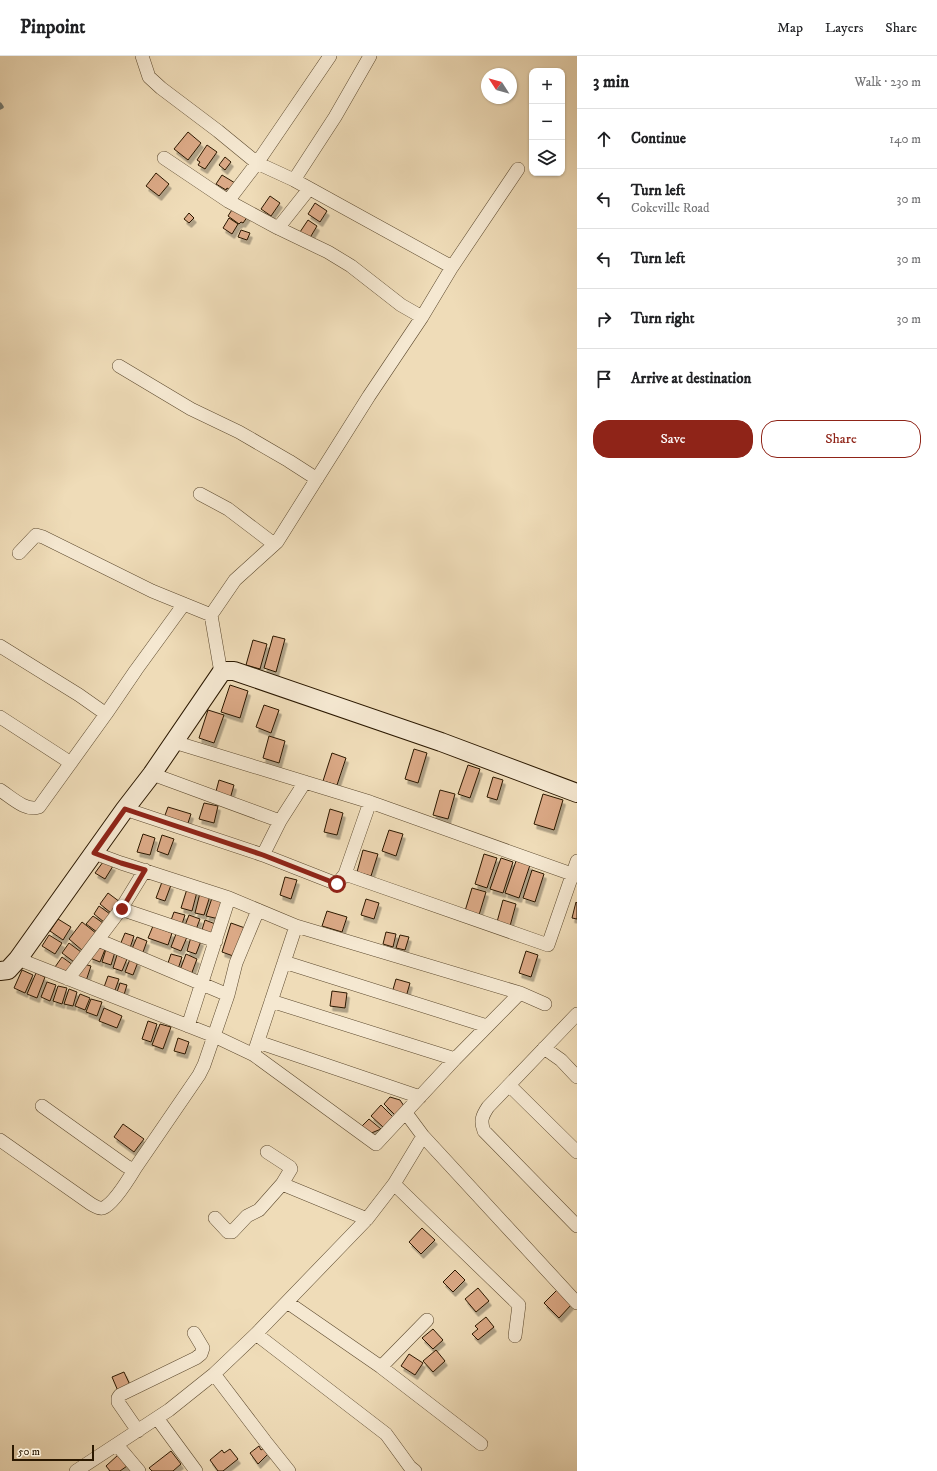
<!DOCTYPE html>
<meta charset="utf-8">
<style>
body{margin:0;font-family:"IM FELL DW Pica",serif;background:#f6f6f6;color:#202124}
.controls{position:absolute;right:12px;top:12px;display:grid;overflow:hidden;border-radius:8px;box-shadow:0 1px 3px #0004}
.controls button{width:36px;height:36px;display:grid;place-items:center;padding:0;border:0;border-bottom:1px solid #e0e0e0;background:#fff;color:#202124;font:20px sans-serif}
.compass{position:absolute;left:481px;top:12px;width:36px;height:36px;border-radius:50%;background:#fff;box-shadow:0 1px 3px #0004;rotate:306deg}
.scale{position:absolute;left:12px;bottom:10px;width:82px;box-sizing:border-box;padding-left:4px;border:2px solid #2b1800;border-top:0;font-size:11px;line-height:14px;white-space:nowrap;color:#2b1800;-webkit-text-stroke:3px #f5e8d1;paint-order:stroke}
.stop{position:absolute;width:12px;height:12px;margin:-9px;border:3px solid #8f2418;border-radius:50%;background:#fff}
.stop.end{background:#8f2418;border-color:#fff;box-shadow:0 1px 4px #0008}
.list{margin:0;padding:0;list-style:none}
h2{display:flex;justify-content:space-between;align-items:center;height:52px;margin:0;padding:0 16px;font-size:17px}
h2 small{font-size:13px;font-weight:400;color:#757577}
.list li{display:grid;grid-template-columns:26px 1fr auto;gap:12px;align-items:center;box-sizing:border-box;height:60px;padding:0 16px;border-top:1px solid #e0e0e0}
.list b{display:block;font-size:15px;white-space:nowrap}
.list p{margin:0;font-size:13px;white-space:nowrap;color:#757577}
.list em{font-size:13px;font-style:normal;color:#757577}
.actions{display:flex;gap:8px;padding:12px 16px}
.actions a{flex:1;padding:9px 0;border:1px solid #8f2418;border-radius:16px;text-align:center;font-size:14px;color:#8f2418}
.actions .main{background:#8f2418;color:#fff}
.icon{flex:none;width:22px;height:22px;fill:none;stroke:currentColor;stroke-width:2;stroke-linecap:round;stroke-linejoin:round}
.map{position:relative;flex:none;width:577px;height:1415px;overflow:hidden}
header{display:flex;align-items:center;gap:24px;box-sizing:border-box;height:56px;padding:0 20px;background:#fff;border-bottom:1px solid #e0e0e0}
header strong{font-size:19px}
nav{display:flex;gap:22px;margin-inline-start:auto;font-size:14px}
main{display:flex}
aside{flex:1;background:#fff}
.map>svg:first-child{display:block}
</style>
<header>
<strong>Pinpoint</strong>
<nav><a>Map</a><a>Layers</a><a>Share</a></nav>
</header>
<main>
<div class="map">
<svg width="577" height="1415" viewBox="0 0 577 1415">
<defs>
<filter id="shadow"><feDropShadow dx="2.5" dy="4.5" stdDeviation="0" flood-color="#0004"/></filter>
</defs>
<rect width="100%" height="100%" fill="#efdcb8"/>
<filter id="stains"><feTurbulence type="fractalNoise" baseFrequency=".005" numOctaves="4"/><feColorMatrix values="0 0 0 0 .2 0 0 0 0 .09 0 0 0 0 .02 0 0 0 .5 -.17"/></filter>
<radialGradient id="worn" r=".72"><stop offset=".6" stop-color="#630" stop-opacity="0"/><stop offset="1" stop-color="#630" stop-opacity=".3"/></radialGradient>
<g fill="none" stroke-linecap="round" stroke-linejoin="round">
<path stroke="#717870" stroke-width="3.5" d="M0 48 2 51 0 52"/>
</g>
<path fill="#dba986" stroke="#2b1800" filter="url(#shadow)" d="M188 76 201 87 188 104 174 93Z
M207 89 217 96 205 113 198 109 200 106 197 104Z
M225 101 231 106 225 114 219 109Z
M156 117 169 128 159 140 146 130Z
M222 119 235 127 230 134 227 132 226 134 216 128Z
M270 140 280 147 271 160 261 153Z
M315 147 327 155 320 166 308 158Z
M235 149 248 160 243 167 241 166 239 168 228 160Z
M189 157 194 162 189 167 184 163Z
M229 162 238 168 232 178 223 172Z
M308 164 317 170 308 185 298 179Z
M241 174 250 177 247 184 238 181Z
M273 580 285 583 276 616 264 612Z
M253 584 267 588 260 613 246 609Z
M230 629 248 635 240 662 221 656Z
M264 649 279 654 271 677 256 671Z
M208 654 224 659 214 687 199 682Z
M269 680 285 685 279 707 263 702Z
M414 693 427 697 418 727 405 723Z
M332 697 346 702 337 729 323 725Z
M468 709 480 713 470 742 458 738Z
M493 721 503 724 497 744 487 741Z
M219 724 234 729 230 743 215 739Z
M440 734 455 738 448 763 433 759Z
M543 738 563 744 554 774 534 768Z
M204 747 218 750 214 767 199 763Z
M168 751 191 758 187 770 164 762Z
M330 753 343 757 337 779 324 776Z
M389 774 403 778 396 800 382 795Z
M143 778 155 782 150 799 137 796Z
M162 779 174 783 168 799 157 795Z
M363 794 378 798 371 820 357 816Z
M484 798 497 802 487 832 475 828Z
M501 802 513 806 503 837 490 833Z
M516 805 530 809 519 842 505 837Z
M103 806 113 810 105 823 95 817Z
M532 814 544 818 535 846 523 842Z
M285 821 297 824 291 843 280 839Z
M162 826 171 829 165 845 156 842Z
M472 832 486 836 479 859 465 855Z
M187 833 197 836 192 855 181 852Z
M108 837 120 846 111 857 100 848Z
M200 837 210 840 204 859 195 857Z
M212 842 225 845 219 863 206 860Z
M366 843 379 847 374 863 361 859Z
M503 844 516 848 510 870 497 866Z
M576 846 577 847V863L572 862Z
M99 850 110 858 104 866 94 858Z
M327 855 347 861 342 876 322 870Z
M174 856 185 859 181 871 170 867Z
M189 859 200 863 195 876 184 872Z
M93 860 103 867 97 876 86 868Z
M58 863 71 871 63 884 50 875Z
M205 864 218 869 213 882 201 877Z
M82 866 97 878 83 895 69 883Z
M231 867 245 872 236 901 222 896Z
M153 870 172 877 168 889 148 882Z
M386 876 396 878 393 891 383 888Z
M125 877 134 880 130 892 120 889Z
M176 878 187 881 181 895 171 891Z
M49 879 62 887 55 898 42 890Z
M400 879 409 881 405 894 396 892Z
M137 881 147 885 142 899 131 895Z
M191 881 201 885 196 898 187 895Z
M69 887 81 896 74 906 62 897Z
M96 887 106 891 100 906 90 902Z
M106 893 115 896 111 909 102 906Z
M526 895 538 899 531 921 519 917Z
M171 898 182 901 178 913 167 910Z
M186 898 197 903 191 919 180 914Z
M117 899 127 903 122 915 113 912Z
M62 901 73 909 66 918 55 911Z
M130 903 138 906 133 919 125 916Z
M80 907 91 910 86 925 76 922Z
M22 914 33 919 25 937 14 932Z
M36 917 45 921 37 942 27 938Z
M108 920 119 923 114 937 103 934Z
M396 923 410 927 406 941 392 937Z
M47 926 56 929 50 945 41 941Z
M120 927 127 929 123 942 116 939Z
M58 930 67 932 62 948 53 945Z
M69 933 77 936 73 950 64 948Z
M332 935 347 937 345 952 330 950Z
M80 938 90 942 85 954 75 950Z
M91 943 102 946 97 960 86 956Z
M104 952 122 960 117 972 99 965Z
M148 965 157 968 151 986 142 983Z
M160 968 171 971 163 993 152 989Z
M178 982 189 986 185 998 174 995Z
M390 1041 400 1044 404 1050 395 1059 384 1048Z
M381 1049 393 1061 383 1071 371 1060Z
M369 1063 381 1073 369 1078 360 1072Z
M123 1068 144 1083 134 1096 114 1081Z
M422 1172 435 1184 421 1198 409 1186Z
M455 1214 465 1224 453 1236 443 1226Z
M478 1232 489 1245 476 1256 465 1243Z
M557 1234 571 1249 559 1262 544 1247Z
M486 1261 494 1271 478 1284 472 1278 478 1273 475 1270Z
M433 1273 443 1284 433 1293 422 1282Z
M436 1294 445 1305 433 1316 423 1305Z
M409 1298 423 1307 415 1319 401 1310Z
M124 1316 130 1329 118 1335 112 1321Z
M259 1390 261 1394 264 1392 268 1398 258 1408 250 1397Z
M230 1393 238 1403 223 1415H218L210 1404 222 1394 224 1397Z
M171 1395 181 1408 173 1415H152L149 1412Z
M118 1399 127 1410 120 1415H110L106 1410Z"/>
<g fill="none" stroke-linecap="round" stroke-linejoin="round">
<defs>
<path id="street" d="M142 0 149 21 161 32 218 75 257 107 294 124 452 211
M164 102 228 145 278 172 328 196 351 210 401 249 422 261
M294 124 335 61 370 0
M228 145 257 107 330 0
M278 172 309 133
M119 310 191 353 239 376 289 405 317 423
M200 438 228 453 274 488
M19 497 36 479 43 481 152 535 211 559
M0 590 79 639 106 658
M221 617 211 559 235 524 277 486 369 340 422 261 452 211 518 113
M0 661 71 707
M174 686 370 746 577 820
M152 718 280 765
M0 734C11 741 26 756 39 751L106 658 136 614 184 548
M125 753 263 799 337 828 345 818 370 746
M94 797 121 807 229 842 296 870 520 937 545 948
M263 799 280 765 305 726
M345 818 548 889 577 805
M121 853 216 885
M98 884 228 939
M18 903 214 980 254 999 376 1088 455 1003 520 937
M284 906 487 970
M68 923 121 853 145 814
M271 945 455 1003
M577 958 488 1051C482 1060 480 1065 484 1075L577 1170
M188 970 229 842
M258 986 420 1041
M544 992 561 1004 577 1021
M255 994 296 870
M509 1029 577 1096
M42 1050 126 1110 132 1113 136 1111 199 1019 204 1009 228 939 236 907 258 854
M423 1080 577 1247
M0 1084 91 1148C95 1150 98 1153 103 1152 114 1148 130 1121 136 1111
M282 1128 367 1163
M394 1128 519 1249 515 1280
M215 1162 228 1176H232L247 1160 259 1154 282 1128 291 1113 290 1111 267 1096
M287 1246 381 1311 481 1388
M256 1278 386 1378 410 1411 415 1415
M381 1311 427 1264
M214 1318 265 1385 289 1415
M157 1362 196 1415
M138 1375 118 1346V1342L120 1339 196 1302 201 1298 203 1292 194 1277
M117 1389 139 1415
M76 1415 169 1354 214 1318 256 1278 367 1163 394 1128 423 1080 406 1057"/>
<path id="secondary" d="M0 915 8 914 18 903 125 753 152 718 221 617 226 615H234L441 686 577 737"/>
</defs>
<use href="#street" stroke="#5c492e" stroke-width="14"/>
<use href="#secondary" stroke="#2b1800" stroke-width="20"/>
<use href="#street" stroke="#f5e8d1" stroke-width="13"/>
<use href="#secondary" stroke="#f5e8d1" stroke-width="18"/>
</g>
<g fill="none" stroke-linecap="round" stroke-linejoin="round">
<path stroke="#8f2418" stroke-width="5" d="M122 853 145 814 121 807 94 797 125 753 263 799 337 828"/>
</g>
<rect width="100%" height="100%" filter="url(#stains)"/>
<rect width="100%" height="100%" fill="url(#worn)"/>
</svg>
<div class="controls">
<button>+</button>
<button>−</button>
<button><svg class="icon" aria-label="layers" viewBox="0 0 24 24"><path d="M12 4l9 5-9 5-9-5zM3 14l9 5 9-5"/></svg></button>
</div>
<svg class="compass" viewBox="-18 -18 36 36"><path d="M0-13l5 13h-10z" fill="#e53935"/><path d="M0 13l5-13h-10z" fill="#757577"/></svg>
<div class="scale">50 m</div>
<div class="stop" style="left:337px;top:828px"></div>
<div class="stop end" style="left:122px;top:853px"></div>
</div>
<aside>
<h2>3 min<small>Walk · 230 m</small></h2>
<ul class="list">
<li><svg class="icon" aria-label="ahead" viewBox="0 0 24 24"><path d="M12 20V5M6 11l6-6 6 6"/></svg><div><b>Continue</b></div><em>140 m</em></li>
<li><svg class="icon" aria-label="left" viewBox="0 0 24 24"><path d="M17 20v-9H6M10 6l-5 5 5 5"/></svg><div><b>Turn left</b><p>Cokeville Road</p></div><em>30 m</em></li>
<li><svg class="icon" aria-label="left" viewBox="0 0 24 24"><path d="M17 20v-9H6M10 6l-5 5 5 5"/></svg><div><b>Turn left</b></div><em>30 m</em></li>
<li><svg class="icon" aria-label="right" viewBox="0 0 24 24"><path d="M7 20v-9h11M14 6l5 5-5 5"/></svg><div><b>Turn right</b></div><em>30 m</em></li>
<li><svg class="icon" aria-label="arrive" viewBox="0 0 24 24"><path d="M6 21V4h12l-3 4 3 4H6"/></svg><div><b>Arrive at destination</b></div></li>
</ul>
<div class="actions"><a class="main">Save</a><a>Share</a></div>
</aside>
</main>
